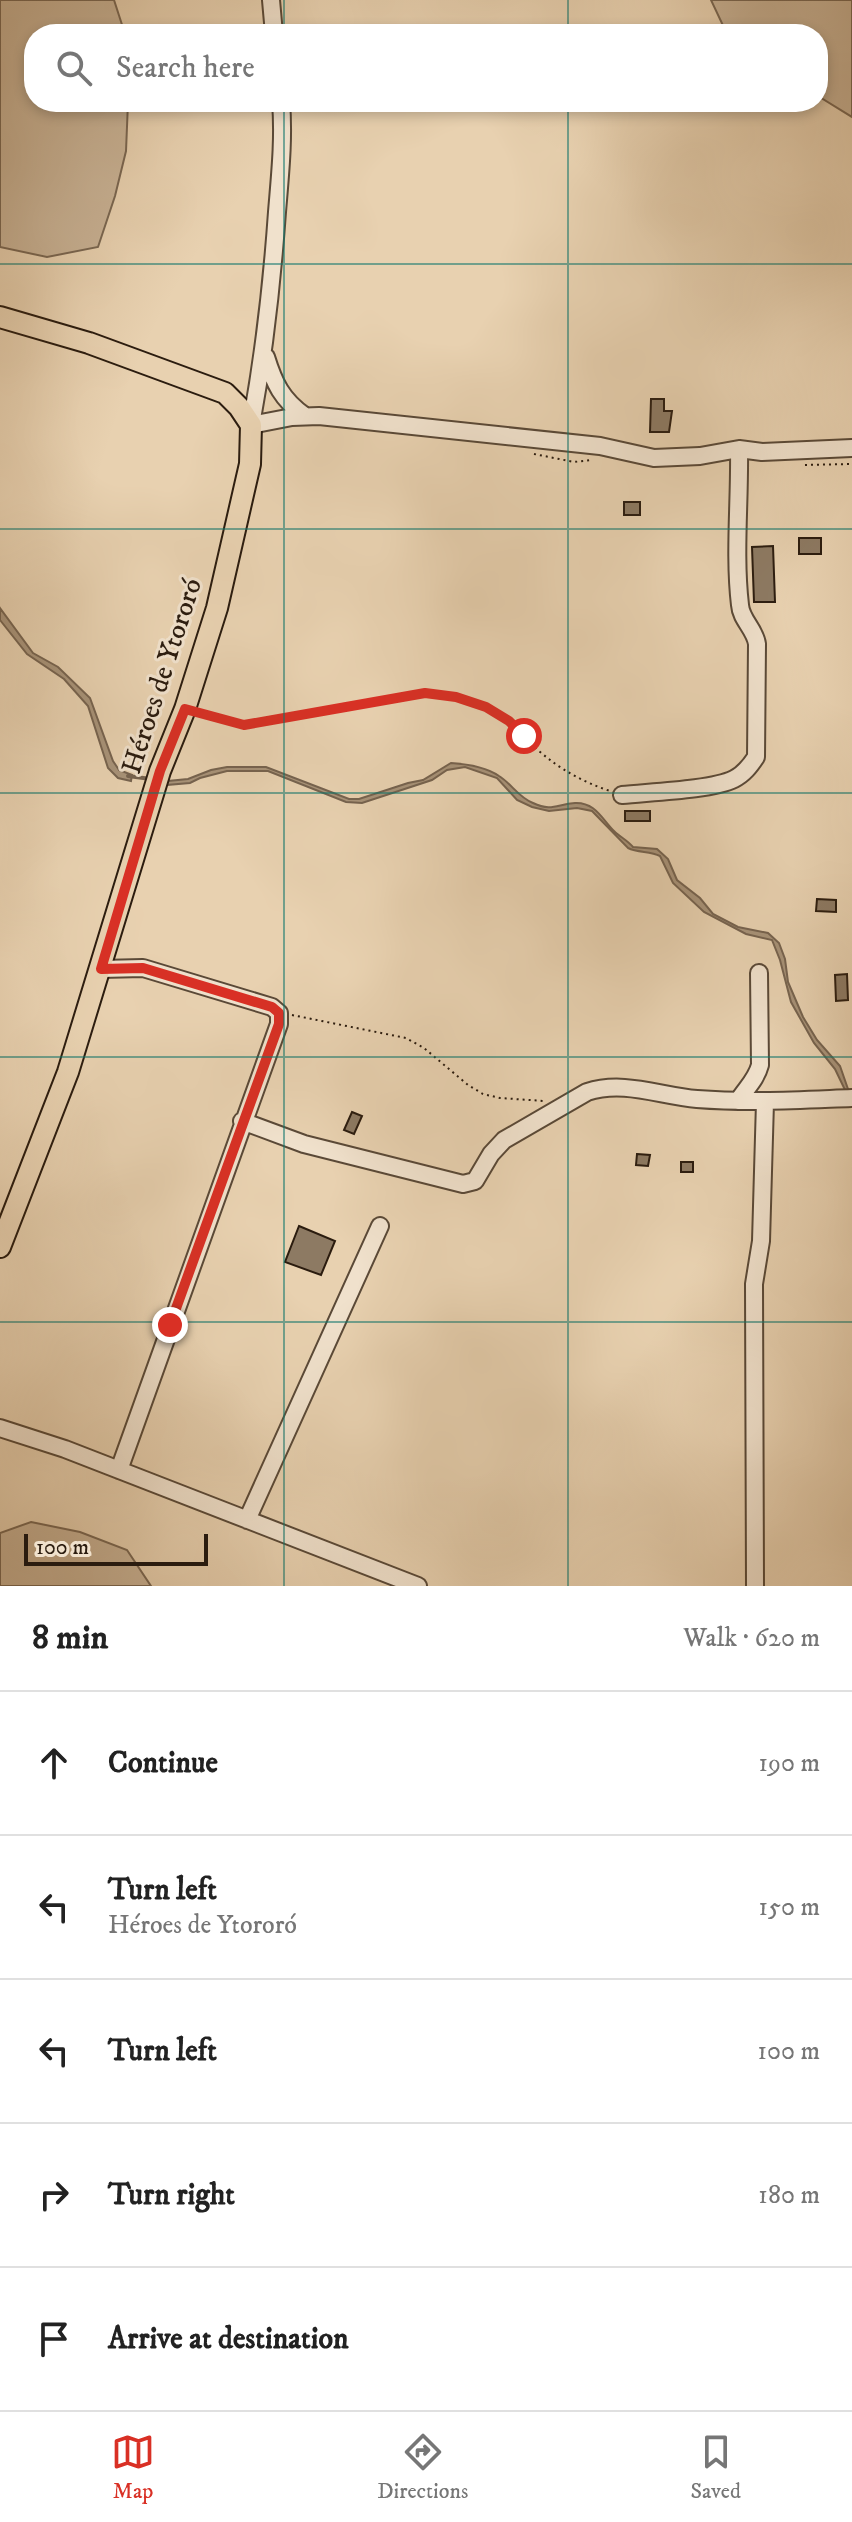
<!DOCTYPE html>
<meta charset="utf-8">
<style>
body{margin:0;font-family:"IM FELL DW Pica",serif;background:#f2f2f2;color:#222}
.scale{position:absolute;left:24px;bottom:20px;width:184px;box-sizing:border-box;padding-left:8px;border:4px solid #2b1c0f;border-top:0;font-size:22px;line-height:28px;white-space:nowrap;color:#2b1c0f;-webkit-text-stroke:6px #f0e1cc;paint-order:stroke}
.stop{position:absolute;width:24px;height:24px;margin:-18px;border:6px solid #d93025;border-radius:50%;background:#fff}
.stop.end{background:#d93025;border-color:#fff;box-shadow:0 2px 8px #0008}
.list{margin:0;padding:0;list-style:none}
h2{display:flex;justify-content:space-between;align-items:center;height:104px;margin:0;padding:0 32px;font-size:34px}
h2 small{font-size:26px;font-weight:400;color:#767676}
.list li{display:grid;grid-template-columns:52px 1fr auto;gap:24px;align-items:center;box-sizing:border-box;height:144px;padding:0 32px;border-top:2px solid #e0e0e0}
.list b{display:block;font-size:30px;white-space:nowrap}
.list p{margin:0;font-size:26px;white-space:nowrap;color:#767676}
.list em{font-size:26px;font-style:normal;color:#767676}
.icon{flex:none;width:44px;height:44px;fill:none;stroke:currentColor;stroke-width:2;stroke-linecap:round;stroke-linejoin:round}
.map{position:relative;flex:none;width:852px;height:1586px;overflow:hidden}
.search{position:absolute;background:#fff;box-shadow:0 4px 12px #0003;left:24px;right:24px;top:24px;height:88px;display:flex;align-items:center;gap:20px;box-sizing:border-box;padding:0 28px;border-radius:32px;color:#767676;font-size:30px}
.sheet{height:824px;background:#fff}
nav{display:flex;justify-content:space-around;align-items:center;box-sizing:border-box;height:112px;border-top:2px solid #e0e0e0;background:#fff;font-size:22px;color:#767676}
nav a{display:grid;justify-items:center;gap:4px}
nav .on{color:#d93025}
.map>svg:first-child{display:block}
</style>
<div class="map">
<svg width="852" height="1586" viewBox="0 0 852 1586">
<rect width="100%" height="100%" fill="#e8d1b0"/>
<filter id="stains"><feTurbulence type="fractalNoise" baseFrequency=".0025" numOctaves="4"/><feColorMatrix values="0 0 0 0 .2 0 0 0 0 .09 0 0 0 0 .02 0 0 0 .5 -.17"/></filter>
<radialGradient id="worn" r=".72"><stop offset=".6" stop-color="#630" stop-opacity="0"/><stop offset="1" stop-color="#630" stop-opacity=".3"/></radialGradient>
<path fill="#c8b295" stroke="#7a6752" stroke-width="2" d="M0 0H114L125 34H34V102H128L126 151 115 196 98 247 47 257 0 247Z
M711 0H852V117L818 96V34H727Z
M31 1522 80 1532 127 1550 151 1586H0V1533Z"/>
<path fill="#a89379" stroke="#76634f" stroke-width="2" d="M0 608 33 653 58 667 90 698 113 761 119 770 132 775 131 781 118 778 108 768 88 706 64 679 27 654 0 620Z
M451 763C466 764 486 767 499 776 512 784 518 797 533 803 552 812 557 804 575 803 595 802 602 819 614 831 620 837 627 840 633 847L657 849 668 859 677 880 700 898 713 914 738 927 768 933 779 943 785 959 788 982 803 1017 817 1040 840 1066 849 1092H846L835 1069 814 1043 791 1002 780 960 772 940 746 934 704 912 673 883 660 856C650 851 638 853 628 848L592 811 577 808 549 811 532 807 517 800 497 778 465 767 447 770 432 780 362 803 346 802 268 771H227L200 778 190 783 166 785 168 781 188 779 211 770 227 767H266L349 799H359L408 783 423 780Z"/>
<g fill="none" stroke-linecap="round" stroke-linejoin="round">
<path stroke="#76634f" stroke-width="4" d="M128 776 151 779"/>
</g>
<path fill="#8d7a63" stroke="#2b1c0f" stroke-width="2" d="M651 399H664V411H672L669 432H650Z
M624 502H640V515H624Z
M799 538H821V554H799Z
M773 546 775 602H754L752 547Z
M625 811H650V821H625Z
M817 899 836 900V912L816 911Z
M847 974 848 1000 836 1001 835 975Z
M352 1112 362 1116 354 1134 344 1130Z
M637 1154 650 1155 648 1166 636 1165Z
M681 1162H693V1172H681Z
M299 1226 335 1241 321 1275 285 1262Z"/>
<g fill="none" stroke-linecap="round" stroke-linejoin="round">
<defs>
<path id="minor" d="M271 0 274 34
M281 102C284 139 280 175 277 212 272 284 264 354 251 425L292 417 319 416 600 446 654 458 700 456 739 449 762 452 852 448
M266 357C274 383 282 400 305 416
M622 795C650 792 712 790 734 779 744 774 750 766 756 757L757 644C755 629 741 620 740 605 734 554 740 500 739 449
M101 969 143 968 272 1007 279 1013V1024L119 1470
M738 1101C746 1088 756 1080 760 1065L759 973
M242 1121 304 1144 463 1184 475 1181 491 1154 504 1140 587 1092C624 1080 660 1096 697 1099 750 1103 799 1100 852 1098
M0 1428 65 1449 418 1586
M247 1520 380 1226
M755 1586 754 1284 761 1241 765 1102"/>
<path id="major" d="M0 317 89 343 225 393 239 407 251 425 250 464 217 608 185 709 160 771 68 1072 0 1247"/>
</defs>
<use href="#minor" stroke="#5a4937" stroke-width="20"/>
<use href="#major" stroke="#2b1c0f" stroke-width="24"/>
<path stroke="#2b1c0f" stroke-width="2" stroke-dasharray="2 4" stroke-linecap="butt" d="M534 454 574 462 591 460
M805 465 852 464
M202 714 244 725 425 693C454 697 484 702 508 720 520 729 528 742 539 751 561 770 583 782 610 791
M292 1015 406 1038 424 1048 468 1085 483 1094 500 1098 544 1101"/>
<use href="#minor" stroke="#f0e1cc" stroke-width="16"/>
<use href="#major" stroke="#e8d1b0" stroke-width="20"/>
</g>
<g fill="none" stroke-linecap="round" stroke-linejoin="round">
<path stroke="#d93025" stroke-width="10" d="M170 1325 279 1024V1013L272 1007 143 968 101 969 160 771 185 709 244 725 425 693 456 697 486 707 509 721 524 736"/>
</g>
<path fill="none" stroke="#0f766e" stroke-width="2" stroke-opacity="0.55" d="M284 0V34M568 0V34M284 102V1586M568 102V1586M0 264H852M0 529H852M0 793H852M0 1057H852M0 1322H852"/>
<g text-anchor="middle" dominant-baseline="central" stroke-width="6" stroke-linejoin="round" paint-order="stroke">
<g font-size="28" fill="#2b1c0f" stroke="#f0e1cc">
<text transform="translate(162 676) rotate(-72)">Héroes de Ytororó</text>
</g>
</g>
<rect width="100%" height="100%" filter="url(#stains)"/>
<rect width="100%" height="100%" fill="url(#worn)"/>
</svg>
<div class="scale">100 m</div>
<div class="stop" style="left:524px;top:736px"></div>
<div class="stop end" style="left:170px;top:1325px"></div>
<div class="search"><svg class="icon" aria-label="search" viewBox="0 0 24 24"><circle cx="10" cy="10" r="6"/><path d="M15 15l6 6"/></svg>Search here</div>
</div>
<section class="sheet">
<h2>8 min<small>Walk · 620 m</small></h2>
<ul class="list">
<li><svg class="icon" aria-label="ahead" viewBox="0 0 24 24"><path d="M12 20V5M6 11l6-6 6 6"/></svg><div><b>Continue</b></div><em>190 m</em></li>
<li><svg class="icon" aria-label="left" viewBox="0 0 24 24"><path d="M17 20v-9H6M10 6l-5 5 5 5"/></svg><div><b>Turn left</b><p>Héroes de Ytororó</p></div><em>150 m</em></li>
<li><svg class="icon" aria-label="left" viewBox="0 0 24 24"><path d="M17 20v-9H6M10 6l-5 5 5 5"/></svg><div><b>Turn left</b></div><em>100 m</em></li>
<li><svg class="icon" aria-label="right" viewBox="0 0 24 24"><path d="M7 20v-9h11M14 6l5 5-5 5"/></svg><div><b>Turn right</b></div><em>180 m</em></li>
<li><svg class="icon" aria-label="arrive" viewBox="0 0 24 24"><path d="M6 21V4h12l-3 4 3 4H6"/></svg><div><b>Arrive at destination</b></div></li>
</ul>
</section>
<nav>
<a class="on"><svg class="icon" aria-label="map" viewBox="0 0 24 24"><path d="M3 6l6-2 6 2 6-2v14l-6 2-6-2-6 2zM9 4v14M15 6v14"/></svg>Map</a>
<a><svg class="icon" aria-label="directions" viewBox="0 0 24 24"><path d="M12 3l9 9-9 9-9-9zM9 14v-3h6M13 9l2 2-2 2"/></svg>Directions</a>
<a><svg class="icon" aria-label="saved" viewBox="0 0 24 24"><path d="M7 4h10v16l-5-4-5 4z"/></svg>Saved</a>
</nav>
